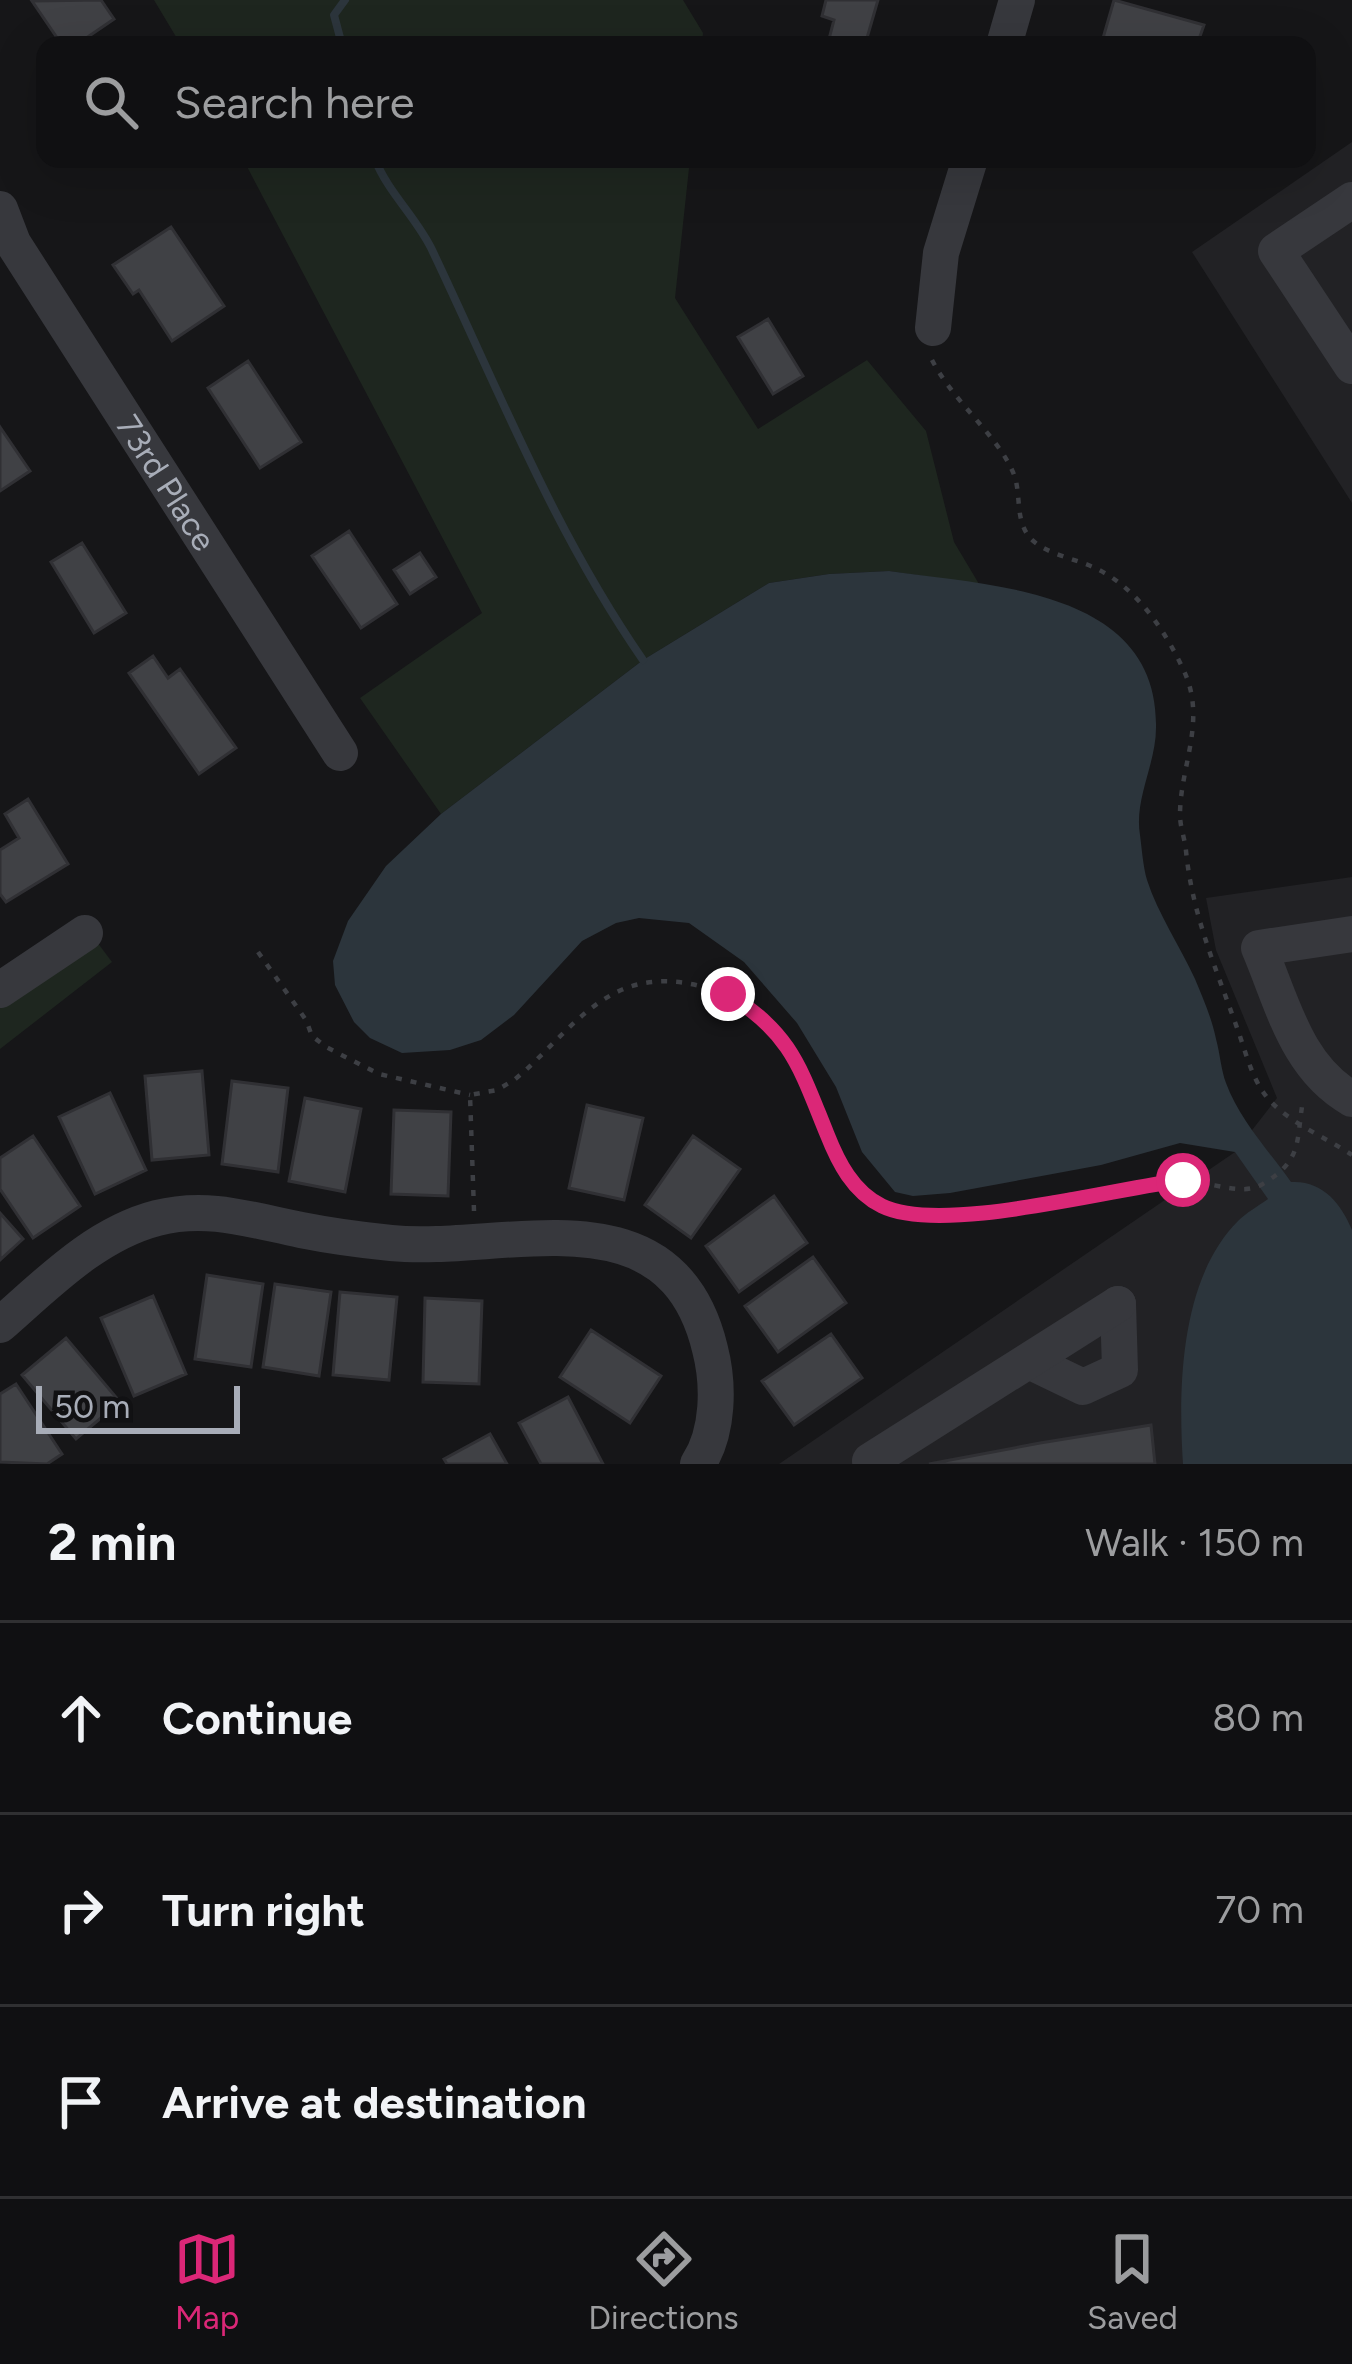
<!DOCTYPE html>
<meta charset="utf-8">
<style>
body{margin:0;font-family:Figtree,sans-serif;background:#19191b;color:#f1f3f6}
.scale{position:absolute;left:36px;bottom:30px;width:204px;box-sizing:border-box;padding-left:12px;border:6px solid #a8adb8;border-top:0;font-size:33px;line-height:42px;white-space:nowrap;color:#a8adb8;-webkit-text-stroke:9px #111113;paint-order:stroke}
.stop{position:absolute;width:36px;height:36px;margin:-27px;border:9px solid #db2777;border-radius:50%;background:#fff}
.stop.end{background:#db2777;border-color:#fff;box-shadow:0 3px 12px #0008}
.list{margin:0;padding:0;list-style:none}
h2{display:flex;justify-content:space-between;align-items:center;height:156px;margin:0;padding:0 48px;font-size:51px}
h2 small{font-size:39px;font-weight:400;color:#9c9d9f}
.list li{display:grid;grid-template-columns:78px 1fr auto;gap:36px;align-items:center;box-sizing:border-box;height:192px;padding:0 48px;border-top:3px solid #303032}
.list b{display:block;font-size:45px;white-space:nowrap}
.list em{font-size:39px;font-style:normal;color:#9c9d9f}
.icon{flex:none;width:66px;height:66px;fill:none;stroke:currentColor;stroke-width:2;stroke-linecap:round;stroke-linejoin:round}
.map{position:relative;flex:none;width:1352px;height:1464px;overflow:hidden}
.search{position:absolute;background:#101012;box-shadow:0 12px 48px #0002;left:36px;right:36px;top:36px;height:132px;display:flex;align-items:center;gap:30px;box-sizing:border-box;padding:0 42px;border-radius:24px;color:#9c9d9f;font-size:45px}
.sheet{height:732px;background:#101012}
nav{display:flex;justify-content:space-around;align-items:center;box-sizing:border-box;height:168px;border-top:3px solid #303032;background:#101012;font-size:33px;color:#9c9d9f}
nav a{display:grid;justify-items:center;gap:6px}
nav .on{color:#db2777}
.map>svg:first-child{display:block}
</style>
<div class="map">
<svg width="1352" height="1464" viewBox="0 0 1352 1464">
<rect width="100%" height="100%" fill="#161618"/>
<path fill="#222225" d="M1352 142V503L1192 252Z
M1352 877V1464H779L1235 1152 1277 1098 1216 950 1206 898Z"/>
<path fill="#1e261f" d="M154 0H683L703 33 702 45H181Z
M243 159H690L675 298 758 429 867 360 926 431 954 542 979 584 889 571 829 574 769 583 643 660 441 814 360 698 482 613Z
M94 938 112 962 0 1049V1000Z"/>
<path fill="#2c353c" d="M889 571C991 586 1159 589 1156 728 1156 764 1134 799 1140 835 1142 850 1143 866 1147 880 1158 914 1180 946 1195 979 1203 998 1212 1019 1216 1039 1220 1053 1221 1070 1226 1083 1239 1119 1269 1151 1291 1182 1322 1180 1341 1203 1352 1230V1464H1183C1178 1388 1180 1279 1238 1221 1246 1213 1258 1206 1268 1199L1235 1152 1180 1143 1101 1165 950 1193 913 1196 895 1192 862 1152 836 1087 797 1023 744 962 689 923 639 918 616 923 582 941 514 1015 481 1040 450 1050 402 1053 370 1038 354 1022 335 985 333 961 348 921 386 866 441 814 643 660 769 583 829 574Z"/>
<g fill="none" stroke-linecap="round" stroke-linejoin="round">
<path stroke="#2c353c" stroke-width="8" d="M342 45 334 15 345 0
M375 159C388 193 418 219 433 252 499 391 555 533 643 660"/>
</g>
<path fill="#404145" stroke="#303034" stroke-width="3" d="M101 0 114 19 76 45H62L32 1Z
M826 0H878L865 45 829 39 834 20 822 16Z
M1114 0 1204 25 1197 45H1101Z
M171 227 224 306 172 341 139 290 133 294 113 265Z
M768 319 803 376 773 394 738 337Z
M248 361 301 442 260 468 208 388Z
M0 427 30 471 0 491Z
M349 531 397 604 361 628 312 556Z
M82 543 126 613 94 633 51 562Z
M420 553 436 577 410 594 394 570Z
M153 656 168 678 180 669 236 748 199 774 129 673Z
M28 799 68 864 6 902 0 894V850L19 838 5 814Z
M202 1071 209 1155 152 1160 145 1076Z
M232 1081 288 1088 278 1172 222 1164Z
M110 1093 146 1170 95 1194 59 1117Z
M305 1098 361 1109 345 1192 289 1181Z
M587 1105 643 1118 624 1200 569 1188Z
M394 1110 451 1112 448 1196 391 1194Z
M33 1136 80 1206 33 1238 0 1189V1158Z
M693 1136 740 1169 691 1238 645 1205Z
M774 1196 807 1243 739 1292 706 1246Z
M0 1213 23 1239 0 1260Z
M813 1257 846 1303 778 1352 745 1306Z
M207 1275 263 1284 251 1367 195 1359Z
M275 1284 331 1292 319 1376 263 1367Z
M340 1292 397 1297 389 1380 333 1375Z
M153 1296 186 1374 134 1396 101 1318Z
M425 1298 482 1301 479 1384 423 1382Z
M591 1330 661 1376 630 1423 560 1377Z
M831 1334 862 1378 794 1425 762 1381Z
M66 1338 120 1402 76 1439 22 1375Z
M16 1384 62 1454 47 1464 0 1462V1394Z
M568 1397 603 1464H541L519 1423Z
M1151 1425 1155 1464H929L1040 1443Z
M490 1434 507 1464H447L444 1459Z"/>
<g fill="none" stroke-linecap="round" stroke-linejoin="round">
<path stroke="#3d3f44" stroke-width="4.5" stroke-dasharray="6 9" stroke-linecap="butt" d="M932 360C953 401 995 433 1012 470 1023 492 1013 519 1031 539 1047 555 1078 559 1097 569 1137 588 1166 632 1184 671 1207 721 1180 766 1180 815 1180 827 1185 839 1186 851 1192 913 1215 966 1236 1025 1244 1046 1250 1073 1263 1092 1283 1121 1324 1136 1352 1155
M258 952 306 1020 312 1036 326 1047 379 1074 470 1095
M474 1211 470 1095 497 1090 514 1080C549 1052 577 1011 619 991 645 979 673 979 700 986 824 1014 793 1130 865 1194 886 1213 915 1217 942 1218 1020 1206 1101 1185 1180 1181 1205 1179 1239 1197 1261 1185 1303 1161 1296 1142 1303 1100"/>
<g stroke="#37383d" stroke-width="36">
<path d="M1004 45 1017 0"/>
<path d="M1352 200 1276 251 1352 366"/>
<path id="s1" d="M0 209 13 243 340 753"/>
<path d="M933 328 941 253 970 159"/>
<path d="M1352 934 1259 948C1283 1004 1296 1067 1352 1099"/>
<path d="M0 990 85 933"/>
<path d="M0 1325C47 1284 95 1234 157 1218 208 1205 251 1220 301 1230 331 1236 361 1240 391 1243 506 1254 671 1186 710 1349 719 1384 719 1432 698 1464"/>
<path d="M1029 1361 1083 1387 1120 1370 1118 1304"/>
<path d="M870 1461 1118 1304"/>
</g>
</g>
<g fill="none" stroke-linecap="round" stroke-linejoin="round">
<path stroke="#db2777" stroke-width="15" d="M728 994C792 1034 800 1068 827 1134 838 1162 853 1192 882 1206 941 1235 1111 1189 1183 1180"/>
</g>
<g text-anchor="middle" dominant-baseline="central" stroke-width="9" stroke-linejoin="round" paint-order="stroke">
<g font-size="33" fill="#a8adb8" stroke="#111113">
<text stroke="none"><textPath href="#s1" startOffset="321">73rd Place</textPath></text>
</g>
</g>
</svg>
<div class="scale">50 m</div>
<div class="stop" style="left:1183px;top:1180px"></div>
<div class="stop end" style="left:728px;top:994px"></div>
<div class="search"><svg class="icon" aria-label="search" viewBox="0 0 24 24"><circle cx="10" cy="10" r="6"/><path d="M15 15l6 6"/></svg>Search here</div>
</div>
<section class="sheet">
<h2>2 min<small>Walk · 150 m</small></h2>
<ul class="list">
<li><svg class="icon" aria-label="ahead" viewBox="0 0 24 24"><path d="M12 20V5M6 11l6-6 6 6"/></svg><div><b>Continue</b></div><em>80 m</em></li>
<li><svg class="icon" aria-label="right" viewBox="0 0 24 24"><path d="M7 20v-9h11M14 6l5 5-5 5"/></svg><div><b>Turn right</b></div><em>70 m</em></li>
<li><svg class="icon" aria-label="arrive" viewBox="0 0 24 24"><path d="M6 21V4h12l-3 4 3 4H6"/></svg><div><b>Arrive at destination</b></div></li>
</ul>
</section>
<nav>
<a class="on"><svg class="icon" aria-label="map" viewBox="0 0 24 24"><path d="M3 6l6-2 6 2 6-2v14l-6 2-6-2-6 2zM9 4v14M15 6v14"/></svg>Map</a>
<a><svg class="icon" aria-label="directions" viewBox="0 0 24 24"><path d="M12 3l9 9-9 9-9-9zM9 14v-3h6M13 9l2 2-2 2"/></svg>Directions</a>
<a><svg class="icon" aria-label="saved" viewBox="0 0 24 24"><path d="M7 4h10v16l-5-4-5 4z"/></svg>Saved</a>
</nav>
